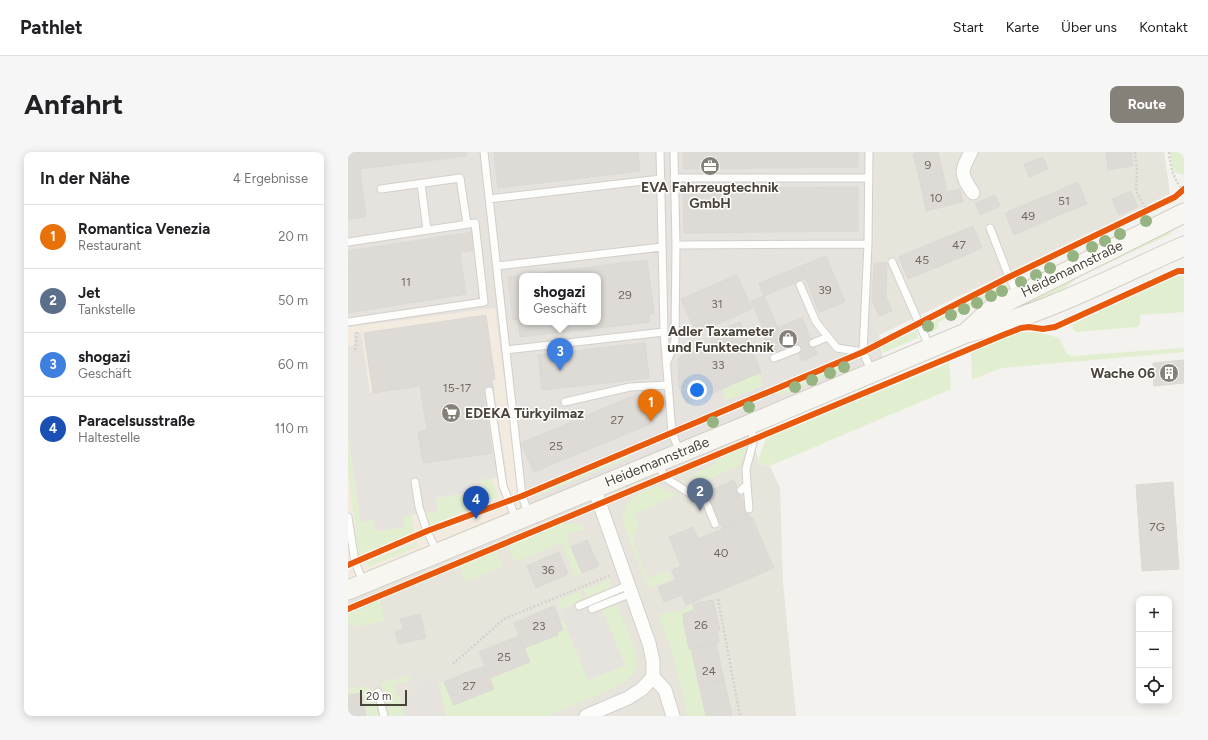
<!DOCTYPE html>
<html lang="de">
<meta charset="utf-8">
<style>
body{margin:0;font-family:Figtree,sans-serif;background:#f6f6f6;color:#202124}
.controls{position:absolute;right:12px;bottom:12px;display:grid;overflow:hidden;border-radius:8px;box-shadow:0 2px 10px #0003}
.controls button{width:36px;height:36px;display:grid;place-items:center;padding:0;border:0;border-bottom:1px solid #e0e0e0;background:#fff;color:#202124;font:20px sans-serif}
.scale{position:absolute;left:12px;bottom:10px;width:47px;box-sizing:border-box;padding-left:4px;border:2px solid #4b4439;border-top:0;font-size:11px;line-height:14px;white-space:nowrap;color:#4b4439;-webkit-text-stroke:3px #fff;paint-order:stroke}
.you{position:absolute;left:349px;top:238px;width:14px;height:14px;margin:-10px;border:3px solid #fff;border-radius:50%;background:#1a73e8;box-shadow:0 0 0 6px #1a73e833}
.badge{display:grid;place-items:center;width:26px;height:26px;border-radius:50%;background:#868178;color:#fff;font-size:13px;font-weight:700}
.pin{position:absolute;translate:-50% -33px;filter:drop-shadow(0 1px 2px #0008)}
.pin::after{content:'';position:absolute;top:21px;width:14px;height:12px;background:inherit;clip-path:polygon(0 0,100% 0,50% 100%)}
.popup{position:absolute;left:171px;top:121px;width:82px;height:52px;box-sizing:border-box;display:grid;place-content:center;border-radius:8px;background:#fff;filter:drop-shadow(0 1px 3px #0005);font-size:13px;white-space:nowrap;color:#757577}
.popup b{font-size:15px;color:#202124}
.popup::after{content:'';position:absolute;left:50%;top:100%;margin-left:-8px;border:8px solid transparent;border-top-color:#fff}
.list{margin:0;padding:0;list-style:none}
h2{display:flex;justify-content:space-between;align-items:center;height:52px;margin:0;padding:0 16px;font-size:17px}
h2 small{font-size:13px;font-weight:400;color:#757577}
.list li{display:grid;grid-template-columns:26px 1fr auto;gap:12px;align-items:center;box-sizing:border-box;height:64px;padding:0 16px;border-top:1px solid #e0e0e0}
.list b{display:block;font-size:15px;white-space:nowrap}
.list p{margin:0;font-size:13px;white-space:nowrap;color:#757577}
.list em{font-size:13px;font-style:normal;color:#757577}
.icon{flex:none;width:22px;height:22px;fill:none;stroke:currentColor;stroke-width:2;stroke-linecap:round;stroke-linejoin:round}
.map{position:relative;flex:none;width:836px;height:564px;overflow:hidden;border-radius:8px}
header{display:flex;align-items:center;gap:24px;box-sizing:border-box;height:56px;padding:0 20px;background:#fff;border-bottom:1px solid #e0e0e0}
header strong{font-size:19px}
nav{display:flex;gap:22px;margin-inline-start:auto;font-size:14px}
.intro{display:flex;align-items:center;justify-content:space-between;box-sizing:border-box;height:96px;padding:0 24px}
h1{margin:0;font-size:28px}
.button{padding:10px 18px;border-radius:8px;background:#868178;color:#fff;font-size:14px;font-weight:700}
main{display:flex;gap:24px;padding:0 24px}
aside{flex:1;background:#fff;border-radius:8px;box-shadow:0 2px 10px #0003}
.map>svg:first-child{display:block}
</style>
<header>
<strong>Pathlet</strong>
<nav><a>Start</a><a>Karte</a><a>Über uns</a><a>Kontakt</a></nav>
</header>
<div class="intro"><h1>Anfahrt</h1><a class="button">Route</a></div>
<main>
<aside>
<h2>In der Nähe<small>4 Ergebnisse</small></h2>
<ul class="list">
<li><span class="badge" style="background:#e8710a">1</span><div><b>Romantica Venezia</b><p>Restaurant</p></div><em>20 m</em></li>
<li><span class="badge" style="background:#5c6f8a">2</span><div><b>Jet</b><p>Tankstelle</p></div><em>50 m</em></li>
<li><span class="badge" style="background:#3f7fe0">3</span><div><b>shogazi</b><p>Geschäft</p></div><em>60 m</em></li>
<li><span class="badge" style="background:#1a4fb4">4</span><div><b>Paracelsusstraße</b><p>Haltestelle</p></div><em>110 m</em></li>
</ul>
</aside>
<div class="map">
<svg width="836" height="564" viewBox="0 0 836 564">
<rect width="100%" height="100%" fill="#f4f2ee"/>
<path fill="#e7e4dc" d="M527 0H816L822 42 531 183 524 167Z
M401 270 411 312 422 314 432 336 435 430 448 564H0V436Z"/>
<path fill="#f3ebdf" d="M147 155 173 364 0 436V175Z"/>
<path fill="#e6e2de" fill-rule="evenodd" d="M0 0H527L524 167 531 183 536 213 173 364 147 156 0 175ZM174 124H250V170H174Z"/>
<path fill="#e1eecf" d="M822 0H836V22C823 24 824 10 822 0Z
M823 76V82L730 125 713 140 644 166Z
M832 124 836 125V160L792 163V172L789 175 729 180 726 179 723 173 822 127Z
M659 131 660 137 591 170 589 177 581 180 577 174Z
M569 178 570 186 535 201 534 194Z
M678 180H690L711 186 719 202 724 204 836 196V200L653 216 624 228 623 201 669 181Z
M496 211 500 215 431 244 429 239Z
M601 211 603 237 422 314 411 312 410 308 419 285Z
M411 221 415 234 380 248 376 247 374 237Z
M0 283 13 370 26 368 28 379 56 375 55 364 64 362 66 380 11 403 0 321Z
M400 294 391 314 348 333 343 331 348 320 367 313 366 309Z
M279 302 282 306 189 344 186 341Z
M141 327 145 329 150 345 83 373 80 372 78 360 90 359 88 346 134 340 132 328Z
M308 333 326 341 328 343 287 362 291 375 285 389 299 427 320 419 323 427 300 436 275 372C272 349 290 341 308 333Z
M226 371 238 377C230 379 225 379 217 382L234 421 227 424 213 391 167 410 160 393 207 374 214 372Z
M69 390V395L20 415 19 410Z
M148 399 155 414 118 430 111 415Z
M261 427 265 436 239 447 236 438Z
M232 439 236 448 212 458 210 451 211 448Z
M32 446 37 469 9 475 0 470V460Z
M268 452C274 466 291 499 289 513 287 522 280 527 274 532L200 564H98L90 532 96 530 106 553 146 537 142 526 182 510 176 496 210 483 209 480 215 478 212 469 215 467 240 528 276 513 254 458Z
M345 452 346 458 340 460 335 468 341 497 343 496 358 564H340L323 496 310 463 336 458Z
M62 524 63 528 46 532 50 545 52 544 56 564H41L33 530Z
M13 534C29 535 28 551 31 564H18L13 541 0 543V537Z"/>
<path fill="#e6e3df" d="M13 180 22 241 72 234 79 278 70 280 75 311 144 301 135 239 146 238 159 324 132 328 134 339 88 346 90 359 55 364 56 375 27 379 26 368 13 370 0 283V194L7 193 5 181Z
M239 447 245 461 254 458 277 513 240 528 212 458Z
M88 524 98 564H56L52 544 72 540 70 528Z"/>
<path fill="#dedbd6" stroke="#dcd9d4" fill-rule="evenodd" d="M0 0H118L119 4 12 17 18 65 0 67Z
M146 0H290L292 19 150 36Z
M335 0H510V15L335 17Z
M572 0H590L596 25 572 30 565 2Z
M758 0H783L785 14 760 18Z
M695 5 700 17 681 25 676 12Z
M596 25 602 53 578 59 572 30Z
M730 30 739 52 702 67 693 46Z
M510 35V79L336 81 335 36Z
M612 37 615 50 602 53 599 40Z
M783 39 790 55 771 63 764 47Z
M647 43 652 54 632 63 627 51Z
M693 46 702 67 666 83 657 61Z
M625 74 634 96 597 112 588 89Z
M124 80 127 98 0 117V99Z
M588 89 597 112 560 127 551 105Z
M112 101 118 142 0 161V117Z
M478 104 497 150 471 160 453 114Z
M299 108 306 162H301L302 170 172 185 170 167 165 168 160 125ZM174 124H250V170H174Z
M526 111H539L538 145 544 159 531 164 524 148Z
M453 114 458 126 416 144 411 131Z
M389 123 404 157 348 181 333 147Z
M416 144 430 176 417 181 403 149Z
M138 163 147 227 144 228 146 238 135 239 144 301 75 311 70 280 79 278 72 234 25 241 16 181Z
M454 166 469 202 454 209 447 192 423 202 415 182Z
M392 170 413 220 339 252 331 236 330 206 364 191 361 183Z
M297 191 301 226 194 238 190 203Z
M836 208V231L806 234 805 211Z
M290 242 302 272 186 320 173 291Z
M303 242 305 247 310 252 309 265 301 268 292 247Z
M386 328 402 366 375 377 359 340Z
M825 330 831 417 794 419 788 333Z
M404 365 426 416 338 453 334 443 316 450 310 435 328 428 324 418 333 414 321 385 345 375 350 387Z
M239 388 251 414 234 421 223 395Z
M211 400 220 422 188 436 179 414Z
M365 448 372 478 369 479 371 490 341 497 335 467H336L335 462 346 458 345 452Z
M206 454 215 478 209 480 210 483 176 496 166 471Z
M72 462 78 486 50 492 47 479 55 477 52 467Z
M171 484 182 510 142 526 131 500Z
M368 491 376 528 351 533 343 496Z
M136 514 146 537 106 553 96 530Z
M376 528 384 563 358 564 351 533Z
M13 541 18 564H0V543Z"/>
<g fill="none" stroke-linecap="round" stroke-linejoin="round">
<defs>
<path id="lane" d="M136 0 174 344 181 363
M312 0 316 180 324 281 332 300
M521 0 520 92 515 200 524 220
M326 26H521
M73 32 79 78
M33 37 112 26 119 72
M141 47 313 27
M642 76 661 125 670 143
M0 90 127 71 136 150 0 170
M328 93 520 92
M544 110 582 196
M149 114 314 95
M452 133 468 170 489 196 515 200
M465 191 480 185
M158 198 316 180
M426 206 449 197
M319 210 327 189 328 93 326 0
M141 239 155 334 168 367
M217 250 282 235 320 233
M310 310 316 325 359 352 367 372
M67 330 71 355 79 379 89 400
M399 333 401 357
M393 338 399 333 398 317 406 287 401 273
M0 365 7 410 15 430
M231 454 281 433
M244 457 284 441
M30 540 36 564"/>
<path id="street" d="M623 0C612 21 612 21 625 41
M246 336 301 491 305 509V525L317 538 325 564
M238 564 280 546 294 537 305 525"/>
<path id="secondary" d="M619 180 644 157 836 61
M0 438 400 273 618 181C693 164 766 125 836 94"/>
</defs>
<use href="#lane" stroke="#d2d0cb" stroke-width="9"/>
<use href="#street" stroke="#d2d0cb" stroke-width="15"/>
<use href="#secondary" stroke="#d3cfc5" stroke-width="21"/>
<path stroke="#d3d2cc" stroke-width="2.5" stroke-dasharray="2 2" stroke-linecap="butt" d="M787 0 789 18 788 39 799 59
M821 0C823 17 825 25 835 39
M7 198 9 179
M102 371 103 374
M370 447 392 564
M105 512 156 467 263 423"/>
<use href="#lane" stroke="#fdfdfc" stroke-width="7"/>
<use href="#street" stroke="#fdfdfc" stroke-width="13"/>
<use href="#secondary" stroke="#f7f6f1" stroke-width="19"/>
<defs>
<path id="cycleway" d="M0 413 79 379 174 344 515 200 661 125 827 45 836 37
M0 457 655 183 673 176 681 175 695 177 707 175 830 119H836"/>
</defs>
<use href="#cycleway" stroke="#fff" stroke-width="8"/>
<use href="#cycleway" stroke="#e8590c" stroke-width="6"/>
</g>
<g fill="#96b382">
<circle cx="798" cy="69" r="6"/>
<circle cx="772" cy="82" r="6"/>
<circle cx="757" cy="89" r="6"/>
<circle cx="744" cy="95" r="6"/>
<circle cx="725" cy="104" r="6"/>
<circle cx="702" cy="116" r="6"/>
<circle cx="688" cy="123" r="6"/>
<circle cx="673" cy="130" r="6"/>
<circle cx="654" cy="139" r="6"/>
<circle cx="643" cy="144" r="6"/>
<circle cx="629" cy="151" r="6"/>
<circle cx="616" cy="157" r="6"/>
<circle cx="603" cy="163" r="6"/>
<circle cx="580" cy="174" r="6"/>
<circle cx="496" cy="215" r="6"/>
<circle cx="482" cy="221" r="6"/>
<circle cx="464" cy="228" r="6"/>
<circle cx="447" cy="235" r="6"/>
<circle cx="401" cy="255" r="6"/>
<circle cx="365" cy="270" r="6"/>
</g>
<defs>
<symbol id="office-disc" viewBox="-11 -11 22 22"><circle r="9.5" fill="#868178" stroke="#fff"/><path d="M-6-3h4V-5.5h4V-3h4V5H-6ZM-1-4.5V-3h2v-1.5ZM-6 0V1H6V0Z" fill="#fff"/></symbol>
<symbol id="shop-disc" viewBox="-11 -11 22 22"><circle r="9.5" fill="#868178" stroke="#fff"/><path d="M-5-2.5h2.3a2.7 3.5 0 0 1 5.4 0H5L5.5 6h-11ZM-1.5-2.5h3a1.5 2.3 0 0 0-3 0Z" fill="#fff"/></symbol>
<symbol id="building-disc" viewBox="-11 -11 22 22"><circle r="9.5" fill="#868178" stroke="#fff"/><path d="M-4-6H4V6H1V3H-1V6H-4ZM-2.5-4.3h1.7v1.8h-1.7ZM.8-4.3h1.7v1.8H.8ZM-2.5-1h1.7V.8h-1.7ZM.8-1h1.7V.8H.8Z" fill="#fff"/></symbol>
<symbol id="supermarket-disc" viewBox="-11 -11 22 22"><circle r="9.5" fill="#868178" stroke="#fff"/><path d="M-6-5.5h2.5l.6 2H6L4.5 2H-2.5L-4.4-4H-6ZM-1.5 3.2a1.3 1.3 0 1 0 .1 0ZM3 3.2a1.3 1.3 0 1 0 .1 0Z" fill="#fff"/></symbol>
</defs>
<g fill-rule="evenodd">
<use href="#office-disc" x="351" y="3" width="22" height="22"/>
<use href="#shop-disc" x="429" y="176" width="22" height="22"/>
<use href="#building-disc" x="810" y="210" width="22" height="22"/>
<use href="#supermarket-disc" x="92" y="250" width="22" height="22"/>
</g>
<g text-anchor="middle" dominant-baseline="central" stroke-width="3" stroke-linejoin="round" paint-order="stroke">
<g font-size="12" fill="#706a61">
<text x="580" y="13">9</text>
<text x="588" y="46">10</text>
<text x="716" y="49">51</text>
<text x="680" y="64">49</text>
<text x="611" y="93">47</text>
<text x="574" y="108">45</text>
<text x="58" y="130">11</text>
<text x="477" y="138">39</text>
<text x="277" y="143">29</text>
<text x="369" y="152">31</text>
<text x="370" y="213">33</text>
<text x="109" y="236">15-17</text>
<text x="269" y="268">27</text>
<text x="208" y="294">25</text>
<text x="809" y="375">7G</text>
<text x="373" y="401">40</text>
<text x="200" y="418">36</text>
<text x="353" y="473">26</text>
<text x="191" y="474">23</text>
<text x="156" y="505">25</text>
<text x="361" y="519">24</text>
<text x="121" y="534">27</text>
</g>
<g font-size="14" font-weight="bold" fill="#4b4439" stroke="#fff" text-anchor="end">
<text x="362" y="35" text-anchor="middle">EVA Fahrzeugtechnik<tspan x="362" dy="16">GmbH</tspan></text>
<text x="426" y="179">Adler Taxameter<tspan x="426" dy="16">und Funktechnik</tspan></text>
<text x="807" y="221">Wache 06</text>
<text x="117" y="261" text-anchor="start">EDEKA Türkyilmaz</text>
</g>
<g font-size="14" fill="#4b4439" stroke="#fff">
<text transform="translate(724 117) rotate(-26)">Heidemannstraße</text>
<text transform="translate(309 310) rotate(-22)">Heidemannstraße</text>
</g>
</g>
</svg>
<div class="controls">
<button>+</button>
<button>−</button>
<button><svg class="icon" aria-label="locate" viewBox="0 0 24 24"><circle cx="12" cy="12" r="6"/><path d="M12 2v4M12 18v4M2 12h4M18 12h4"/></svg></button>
</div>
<div class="scale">20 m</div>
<div class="you"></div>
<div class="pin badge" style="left:303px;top:270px;background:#e8710a">1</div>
<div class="pin badge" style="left:352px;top:359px;background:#5c6f8a">2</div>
<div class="pin badge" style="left:212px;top:219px;background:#3f7fe0">3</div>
<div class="popup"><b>shogazi</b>Geschäft</div>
<div class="pin badge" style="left:128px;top:367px;background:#1a4fb4">4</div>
</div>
</main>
